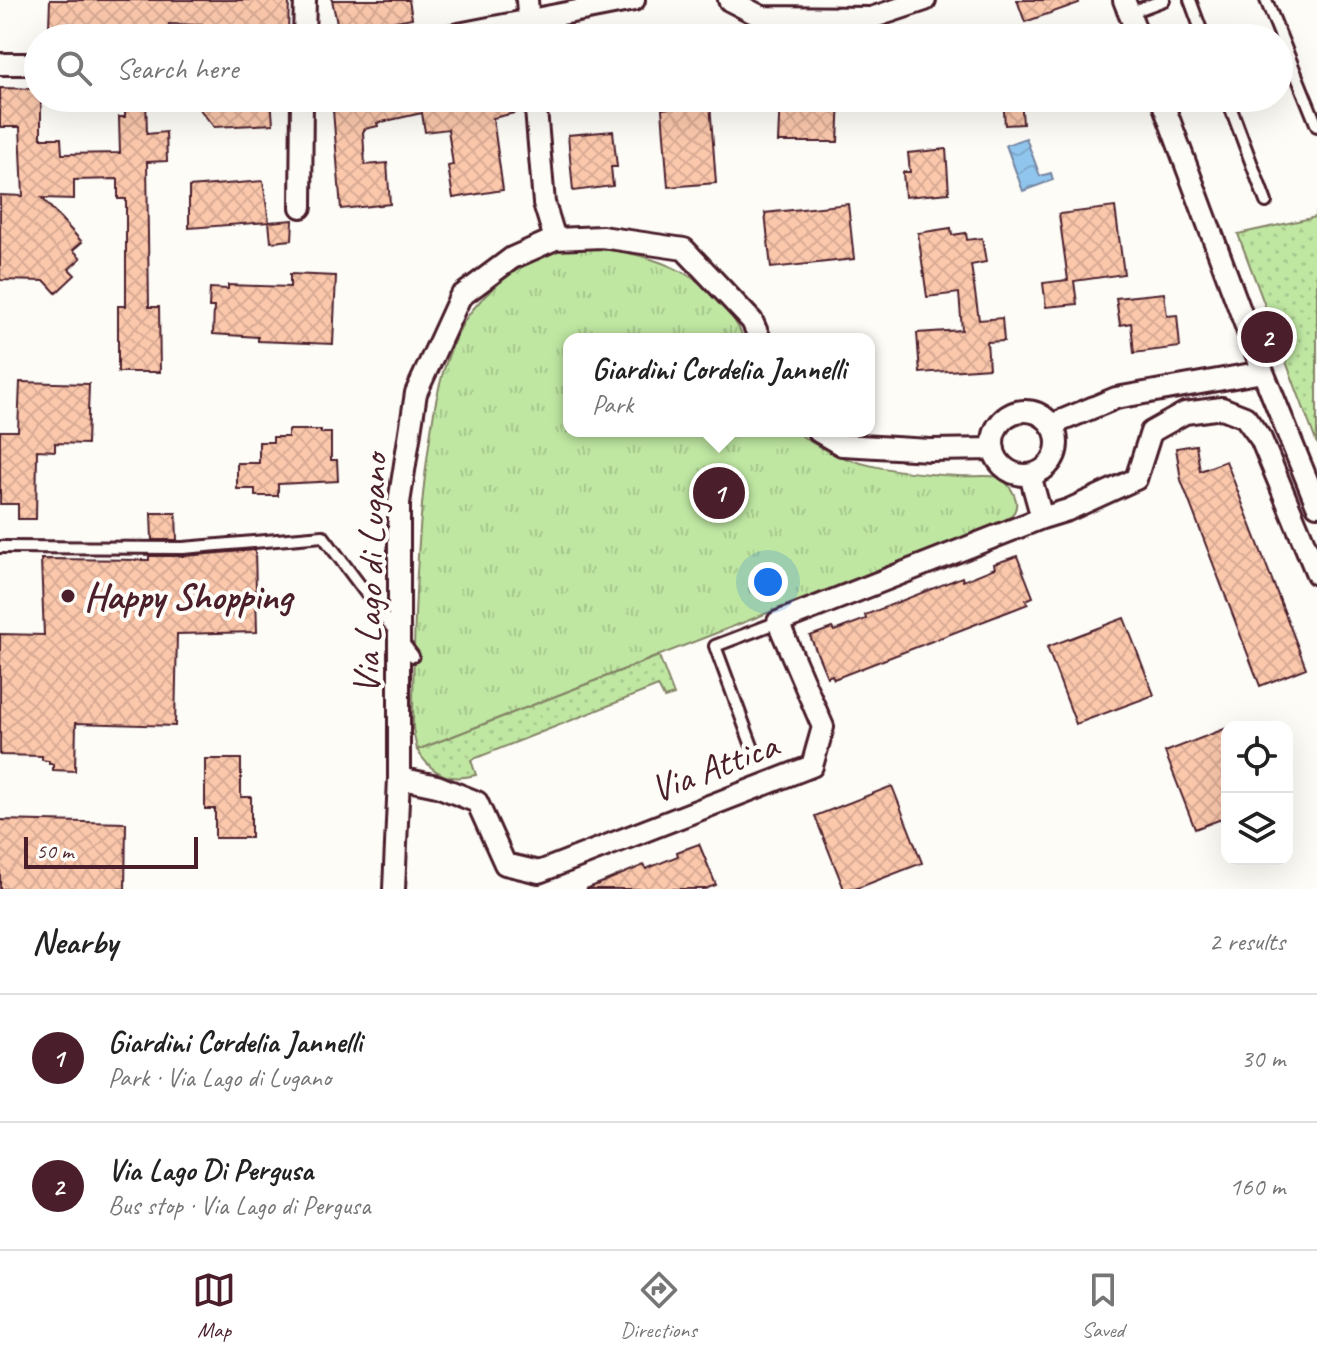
<!DOCTYPE html>
<meta charset="utf-8">
<style>
body{margin:0;font-family:Caveat,sans-serif;background:#f6f6f6;color:#222}
.controls{position:absolute;right:24px;bottom:24px;display:grid;overflow:hidden;border-radius:16px;box-shadow:0 8px 32px #0002}
.controls button{width:72px;height:72px;display:grid;place-items:center;padding:0;border:0;border-bottom:2px solid #e0e0e0;background:#fff;color:#222;font:40px sans-serif}
.scale{position:absolute;left:24px;bottom:20px;width:174px;box-sizing:border-box;padding-left:8px;border:4px solid #4a1f2b;border-top:0;font-size:22px;line-height:28px;white-space:nowrap;color:#4a1f2b;-webkit-text-stroke:6px #fdfcf7;paint-order:stroke}
.you{position:absolute;left:768px;top:582px;width:28px;height:28px;margin:-20px;border:6px solid #fff;border-radius:50%;background:#1a73e8;box-shadow:0 0 0 12px #1a73e833}
.badge{display:grid;place-items:center;width:52px;height:52px;border-radius:50%;background:#4a1f2b;color:#fff;font-size:26px;font-weight:700}
.pin{position:absolute;translate:-50% -50%;border:4px solid #fff;box-shadow:0 2px 8px #0006}
.popup{position:absolute;left:563px;top:333px;width:312px;height:104px;box-sizing:border-box;display:grid;place-content:center;border-radius:16px;background:#fff;filter:drop-shadow(0 2px 6px #0005);font-size:26px;white-space:nowrap;color:#767676}
.popup b{font-size:30px;color:#222}
.popup::after{content:'';position:absolute;left:50%;top:100%;margin-left:-16px;border:16px solid transparent;border-top-color:#fff}
.list{margin:0;padding:0;list-style:none}
h2{display:flex;justify-content:space-between;align-items:center;height:104px;margin:0;padding:0 32px;font-size:34px}
h2 small{font-size:26px;font-weight:400;color:#767676}
.list li{display:grid;grid-template-columns:52px 1fr auto;gap:24px;align-items:center;box-sizing:border-box;height:128px;padding:0 32px;border-top:2px solid #e0e0e0}
.list b{display:block;font-size:30px;white-space:nowrap}
.list p{margin:0;font-size:26px;white-space:nowrap;color:#767676}
.list em{font-size:26px;font-style:normal;color:#767676}
.icon{flex:none;width:44px;height:44px;fill:none;stroke:currentColor;stroke-width:2;stroke-linecap:round;stroke-linejoin:round}
.map{position:relative;flex:none;width:1317px;height:889px;overflow:hidden}
.search{position:absolute;background:#fff;box-shadow:0 8px 32px #0002;left:24px;right:24px;top:24px;height:88px;display:flex;align-items:center;gap:20px;box-sizing:border-box;padding:0 28px;border-radius:44px;color:#767676;font-size:30px}
.sheet{height:360px;background:#fff}
nav{display:flex;justify-content:space-around;align-items:center;box-sizing:border-box;height:112px;border-top:2px solid #e0e0e0;background:#fff;font-size:22px;color:#767676}
nav a{display:grid;justify-items:center;gap:4px}
nav .on{color:#4a1f2b}
.map>svg:first-child{display:block}
</style>
<div class="map">
<svg width="1317" height="889" viewBox="0 0 1317 889">
<defs>
<pattern id="grass-dots" width="8" height="8" patternUnits="userSpaceOnUse" patternTransform="scale(2)"><rect width="8" height="8" fill="#bfe7a2"/><path d="M2 2h.1M6 6h.1" fill="none" stroke="#a6c68c" stroke-width="1.8" stroke-linecap="round"/></pattern>
<pattern id="park-tufts" width="24" height="20" patternUnits="userSpaceOnUse" patternTransform="scale(2)"><rect width="24" height="20" fill="#bfe7a2"/><path d="M3 7l-1-3M5 7V3M7 7l1-3M15 17l-1-3M17 17v-4M19 17l1-3" fill="none" stroke="#a6c68c"/></pattern>
<pattern id="water-waves" width="16" height="10" patternUnits="userSpaceOnUse" patternTransform="scale(2)"><rect width="16" height="10" fill="#90c5ed"/><path d="M0 5q4-4 8 0t8 0" fill="none" stroke="#7ea9cb"/></pattern>
<pattern id="building-cross-hatch" width="8" height="8" patternUnits="userSpaceOnUse" patternTransform="scale(2)"><rect width="8" height="8" fill="#fbc8ac"/><path d="M0 0l8 8M0 8l8-8" fill="none" stroke="#d9ab94"/></pattern>
</defs>
<rect width="100%" height="100%" fill="#fdfcf7"/>
<filter id="ink" filterUnits="userSpaceOnUse"><feTurbulence type="fractalNoise" baseFrequency=".0125" numOctaves="2"/><feDisplacementMap in="SourceGraphic" scale="16" xChannelSelector="R" yChannelSelector="G"/><feConvolveMatrix kernelMatrix="1 2 1 2 8 2 1 2 1" color-interpolation-filters="sRGB"/></filter>
<g filter="url(#ink)">
<path fill="url(#grass-dots)" stroke="#848366" stroke-width="2" d="M1317 208V444L1238 234 1316 217Z
M659 656 674 695 664 698 658 686 471 760 476 775C448 782 432 774 417 750Z"/>
<path fill="url(#park-tufts)" stroke="#848366" stroke-width="2" d="M574 247C643 249 715 270 744 339H569V431H796C838 467 904 473 957 476 972 477 986 475 1001 477 1015 491 1026 510 1003 521L417 750 413 729C413 645 415 569 424 485 430 433 437 366 465 320 483 293 515 268 544 254 553 250 564 249 574 247Z"/>
<path fill="url(#water-waves)" stroke="#74839f" stroke-width="2" d="M1026 138 1040 176 1051 173 1053 180 1023 191 1006 145Z"/>
<path fill="url(#building-cross-hatch)" stroke="#4a1f2b" stroke-width="2" d="M50 0H289L288 33 225 31 226 26 169 24 168 38 73 37V27H49Z
M332 0H409L412 18 339 32Z
M1017 0H1078L1079 3 1025 22Z
M0 88 38 89V98H41V138H61L62 154 120 153 119 117H125V98H146L147 134 166 132 167 161 147 162 149 307H159L160 372H118V306H126V199H118V179L74 180V199L42 198 82 242 73 250 81 258 69 269 75 275 56 293 45 281 0 280V195L23 196 20 127H0Z
M191 98H271L273 124 214 127Z
M332 98H522L523 111 493 118 503 190 453 198 448 166 453 165 448 129 425 132 422 113 377 123 378 126 365 129 363 132 365 165 387 163 390 204 341 209Z
M780 98H840L838 142H778Z
M1003 98H1021L1023 124 1005 125Z
M710 103 716 183 668 187 662 109Z
M613 131 617 167H611L613 186 573 191 568 135Z
M946 149 949 193 905 197 903 172H910L908 153Z
M263 181 269 222 189 228V187Z
M848 204 854 259 771 268 765 213Z
M1115 207 1124 274 1074 281 1077 304 1046 307 1043 283 1068 280 1059 214Z
M293 220 292 240 271 242 269 222Z
M951 228 952 235 966 233 967 240 982 238 986 262 971 265 979 320 1002 318 1004 341 987 342 989 368 920 373 917 333 962 330 959 293 927 297 918 233Z
M290 274 336 276 333 344 258 341V337L213 334 214 307H209L210 288 228 289V285L290 287Z
M1164 293 1167 316 1177 315 1180 347 1134 353 1131 323 1120 325 1116 298Z
M20 382 89 384 87 444 55 443V451L37 450 36 519H18V504H0V431H18Z
M288 430H321V433H331V460H337L338 481 278 484V496H255V489H237V463H259V442H273V437H288Z
M1196 445 1200 471 1226 461 1306 668 1260 686 1181 480 1176 448Z
M151 513H176L177 540H152Z
M255 550 257 632 177 634 175 726 76 723 75 771 53 770V764H49V761L42 760V756L0 755V634L44 635 41 559 149 560V556H184Z
M1017 556 1033 597 1026 600 1028 604 834 679 832 675 827 677 810 636 832 628 834 631 866 619 865 615 962 577 963 581 995 568 994 564Z
M1124 618 1154 695 1076 724 1047 647Z
M1227 728V817L1195 829 1165 752Z
M205 759H241V797H251V838H215V809H205Z
M892 786 922 863 855 889H844L815 816Z
M0 820 126 823 125 889H0Z
M699 844 716 885 705 889H586L644 865 646 869 678 856 677 852Z"/>
<g fill="none" stroke-linecap="round" stroke-linejoin="round">
<defs>
<path id="service" d="M1190 0 1204 38
M1266 0 1317 126
M1129 13 1164 0
M1227 98 1266 202
M0 547 183 548 323 536 413 656
M756 757 715 646 778 622"/>
<path id="minor" d="M527 0 530 38
M729 0 762 17 871 18 925 0
M1124 0 1139 38
M304 38 305 0
M438 38 634 0
M0 64H38
M535 98 544 203 555 239
M1161 98 1263 372 1317 505
M301 207 302 98
M993 443a32 32 0 1 1 64 0a32 32 0 1 1-64 0Z
M1051 425 1116 398 1263 372
M818 431 842 445 930 450 994 449
M1042 518 1068 510 1136 479 1151 432 1185 413 1222 408 1245 417 1261 439 1317 574
M399 778 437 786 477 802 505 864 539 872 812 766 823 727 778 622 1042 518 1030 475
M394 889 399 778V503L416 393 460 297 512 258 555 239 602 237 684 249 752 321 760 339"/>
</defs>
<use href="#service" stroke="#4a1f2b" stroke-width="16"/>
<use href="#minor" stroke="#4a1f2b" stroke-width="26"/>
<use href="#service" stroke="#fdfcf7" stroke-width="10"/>
<use href="#minor" stroke="#fdfcf7" stroke-width="20"/>
</g>
</g>
<circle fill="#4a1f2b" stroke="#fdfcf7" stroke-width="3" cx="68" cy="596" r="8"/>
<g text-anchor="middle" dominant-baseline="central" stroke-width="8" stroke-linejoin="round" paint-order="stroke">
<g font-size="38" fill="#4a1f2b" stroke="#fdfcf7">
<text transform="translate(370 574) rotate(-88)">Via Lago di Lugano</text>
<text transform="translate(714 767) rotate(-21)">Via Attica</text>
</g>
<g font-size="38" font-weight="bold" fill="#4a1f2b" stroke="#fdfcf7" text-anchor="start">
<text x="84" y="596">Happy Shopping</text>
</g>
</g>
</svg>
<div class="controls">
<button><svg class="icon" aria-label="locate" viewBox="0 0 24 24"><circle cx="12" cy="12" r="6"/><path d="M12 2v4M12 18v4M2 12h4M18 12h4"/></svg></button>
<button><svg class="icon" aria-label="layers" viewBox="0 0 24 24"><path d="M12 4l9 5-9 5-9-5zM3 14l9 5 9-5"/></svg></button>
</div>
<div class="scale">50 m</div>
<div class="you"></div>
<div class="pin badge" style="left:719px;top:493px">1</div>
<div class="popup"><b>Giardini Cordelia Jannelli</b>Park</div>
<div class="pin badge" style="left:1267px;top:337px">2</div>
<div class="search"><svg class="icon" aria-label="search" viewBox="0 0 24 24"><circle cx="10" cy="10" r="6"/><path d="M15 15l6 6"/></svg>Search here</div>
</div>
<section class="sheet">
<h2>Nearby<small>2 results</small></h2>
<ul class="list">
<li><span class="badge">1</span><div><b>Giardini Cordelia Jannelli</b><p>Park · Via Lago di Lugano</p></div><em>30 m</em></li>
<li><span class="badge">2</span><div><b>Via Lago Di Pergusa</b><p>Bus stop · Via Lago di Pergusa</p></div><em>160 m</em></li>
</ul>
</section>
<nav>
<a class="on"><svg class="icon" aria-label="map" viewBox="0 0 24 24"><path d="M3 6l6-2 6 2 6-2v14l-6 2-6-2-6 2zM9 4v14M15 6v14"/></svg>Map</a>
<a><svg class="icon" aria-label="directions" viewBox="0 0 24 24"><path d="M12 3l9 9-9 9-9-9zM9 14v-3h6M13 9l2 2-2 2"/></svg>Directions</a>
<a><svg class="icon" aria-label="saved" viewBox="0 0 24 24"><path d="M7 4h10v16l-5-4-5 4z"/></svg>Saved</a>
</nav>
